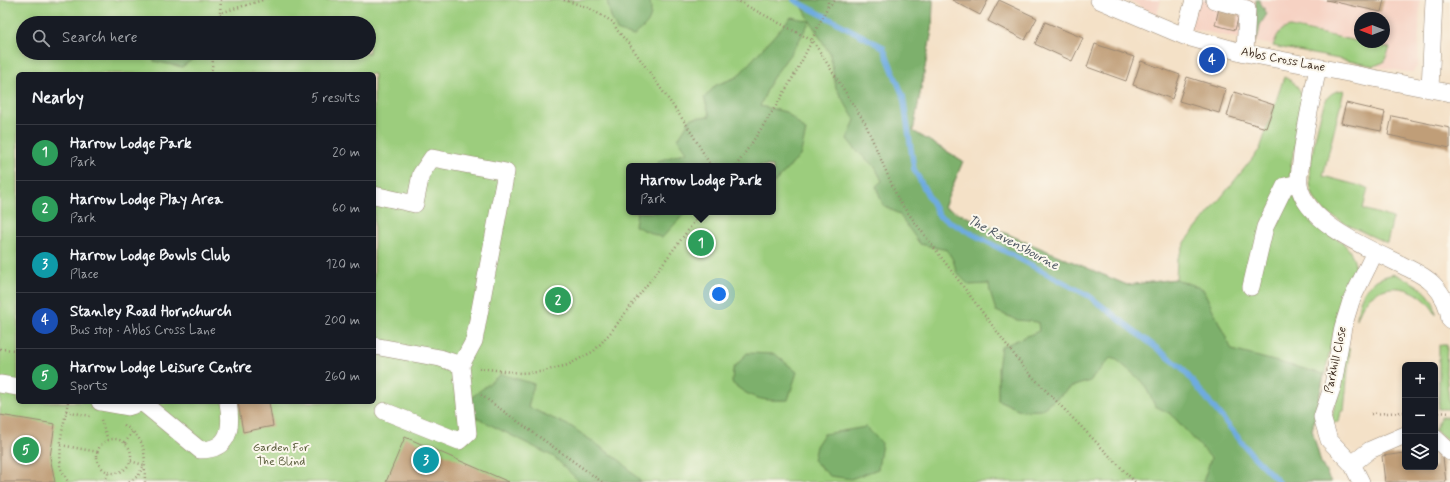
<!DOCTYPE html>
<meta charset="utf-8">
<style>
body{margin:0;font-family:Mynerve,sans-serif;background:#20242c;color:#f1f3f6}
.controls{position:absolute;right:12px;bottom:12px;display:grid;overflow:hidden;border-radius:6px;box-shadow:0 2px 6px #0003}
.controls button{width:36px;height:36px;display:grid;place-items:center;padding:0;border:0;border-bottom:1px solid #363941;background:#171b24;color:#f1f3f6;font:20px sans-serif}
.compass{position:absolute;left:1354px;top:12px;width:36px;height:36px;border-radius:50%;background:#171b24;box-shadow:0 2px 6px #0003;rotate:270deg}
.you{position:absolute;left:719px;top:294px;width:14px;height:14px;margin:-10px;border:3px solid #fff;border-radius:50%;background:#1a73e8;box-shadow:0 0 0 6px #1a73e833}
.badge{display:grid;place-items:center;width:26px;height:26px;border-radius:50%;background:#2563eb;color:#fff;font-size:13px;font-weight:700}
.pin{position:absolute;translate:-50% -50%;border:2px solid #fff;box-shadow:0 1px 4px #0006}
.popup{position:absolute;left:626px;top:163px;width:150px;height:52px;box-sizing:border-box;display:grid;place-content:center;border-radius:6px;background:#171b24;filter:drop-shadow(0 1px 3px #0005);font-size:13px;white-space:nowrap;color:#9ea1a6}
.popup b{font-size:15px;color:#f1f3f6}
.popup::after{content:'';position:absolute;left:50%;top:100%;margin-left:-8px;border:8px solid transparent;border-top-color:#171b24}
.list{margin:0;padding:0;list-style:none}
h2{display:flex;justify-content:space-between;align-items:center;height:52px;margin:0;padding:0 16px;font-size:17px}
h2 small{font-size:13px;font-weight:400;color:#9ea1a6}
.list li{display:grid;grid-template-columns:26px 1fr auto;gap:12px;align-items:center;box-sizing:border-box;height:56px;padding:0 16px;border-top:1px solid #363941}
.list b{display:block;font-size:15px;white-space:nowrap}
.list p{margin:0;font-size:13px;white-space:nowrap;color:#9ea1a6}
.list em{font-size:13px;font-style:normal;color:#9ea1a6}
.icon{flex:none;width:22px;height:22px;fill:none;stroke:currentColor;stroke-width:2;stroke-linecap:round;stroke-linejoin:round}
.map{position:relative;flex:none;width:1450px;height:482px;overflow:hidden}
.search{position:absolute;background:#171b24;box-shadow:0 2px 6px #0003;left:16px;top:16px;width:360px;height:44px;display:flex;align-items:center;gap:10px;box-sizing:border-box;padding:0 14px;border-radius:22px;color:#9ea1a6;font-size:15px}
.panel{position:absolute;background:#171b24;box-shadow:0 2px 6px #0003;left:16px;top:72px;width:360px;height:332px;border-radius:6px}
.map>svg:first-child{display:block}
</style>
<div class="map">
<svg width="1450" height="482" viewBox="0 0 1450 482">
<rect width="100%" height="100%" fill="#fbf7ec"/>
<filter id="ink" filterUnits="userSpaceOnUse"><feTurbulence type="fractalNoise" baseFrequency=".025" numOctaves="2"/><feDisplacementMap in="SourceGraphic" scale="8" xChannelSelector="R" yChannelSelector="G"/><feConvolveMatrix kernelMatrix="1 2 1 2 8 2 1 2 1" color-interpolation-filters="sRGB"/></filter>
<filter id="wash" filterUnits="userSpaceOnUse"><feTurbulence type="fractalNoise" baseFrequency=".012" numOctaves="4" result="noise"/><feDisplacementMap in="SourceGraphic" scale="16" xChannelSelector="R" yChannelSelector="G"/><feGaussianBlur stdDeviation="0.9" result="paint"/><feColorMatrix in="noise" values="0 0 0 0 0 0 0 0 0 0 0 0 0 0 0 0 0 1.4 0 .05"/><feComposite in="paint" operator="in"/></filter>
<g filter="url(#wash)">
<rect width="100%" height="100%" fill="#f4e1c7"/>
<path fill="#f6d2c3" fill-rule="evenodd" d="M1128 0H1161L1157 15Z
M1190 0H1420L1418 65 1413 72H1406L1183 27ZM1360 18H1384V42H1360Z"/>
<path fill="#9ccd7d" stroke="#6c7c4e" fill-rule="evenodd" d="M0 0H933L932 30 913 131 963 161 944 207 1127 285 1176 279 1177 260 1186 241 1260 149 1284 77C1296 83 1300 88 1304 101 1302 113 1301 125 1298 137 1293 155 1287 171 1292 190 1303 234 1358 231 1355 273L1337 319 1312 430 1321 463 1331 482H0ZM23 23H369V53H23ZM18 74H374V402H18ZM629 166H773V212H629Z
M1290 27 1390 48 1384 62 1374 66 1273 46C1277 35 1279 29 1290 27Z
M1344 90 1323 176 1368 188 1363 209 1393 218 1387 243C1370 235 1328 218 1318 204 1312 197 1310 187 1310 178 1309 165 1320 106 1328 97 1332 92 1337 91 1344 90Z
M1395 274C1414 283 1435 292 1436 315 1423 289 1390 277 1367 300 1362 305 1359 313 1357 319 1359 292 1368 279 1395 274Z
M1439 345H1447L1446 372 1450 409H1439Z
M1346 348 1350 349 1344 411H1341L1339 422 1331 423Z
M1441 417H1450V442L1435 430Z"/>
<path fill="#7db06c" stroke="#5c6d45" d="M607 0H650C653 20 649 24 633 36L617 30 611 17Z
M799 0H933L932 30 913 131 963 161 944 207 1127 285 1176 279 1203 289 1232 350 1324 374 1312 430 1321 463 1331 482H1203L1211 458 1171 414 1155 406 1143 382 1117 360 1110 358 1090 381 1071 387 1041 410 1022 411 998 400V369L1001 347 1039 331 1038 322 1017 320 996 311 990 292 989 284 969 285 957 273 953 260 947 250 920 244 899 214 883 205 876 186 882 181 875 167 856 150 847 139 855 120 836 88 830 54 810 21 796 46 772 79 760 106 786 112 806 131 800 156 773 184V166H656L658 161 687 152 678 139 691 118 710 116 704 98 716 85 737 77 791 17 810 21Z
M1256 0H1259L1267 14 1260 25 1258 37 1255 42Z
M154 53H199L197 56 182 67 154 61Z
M637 212H686L662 238 635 226Z
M747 353 775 354 797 372 788 400C763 401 753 400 732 383L733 369Z
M501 374 534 384 528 407 572 427 622 462 641 482H580L554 457 473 416 471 398Z
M866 427 882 443 878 469 851 479 830 476 813 460 816 446 824 434Z"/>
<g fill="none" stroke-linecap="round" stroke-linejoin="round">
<path stroke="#6eabe0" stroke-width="5.5" d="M794 0 883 47 903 96 914 169 939 216 1089 296 1181 367 1253 456 1279 482"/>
</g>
<g id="blocks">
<path fill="#c09e78" d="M952 0H988L980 15Z
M999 0 1037 18 1025 40 988 21Z
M1221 0H1243L1235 30 1215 25Z
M1326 0H1384L1381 12Z
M1045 22 1083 38 1072 61 1035 44Z
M1095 44 1134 57 1126 81 1087 67Z
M1141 61 1180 75 1172 99 1133 85Z
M1187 77 1226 89 1219 113 1179 101Z
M1234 92 1274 105 1266 128 1227 116Z
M1346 103 1385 112 1381 131 1341 123Z
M1392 116 1450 128V148L1388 135Z
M238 402H269L273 426 243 432Z
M0 415 55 424 50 457 55 482H0Z
M405 437 509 482H386Z
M1442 449 1446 482H1385L1382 456 1405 453V467H1435V450Z"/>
</g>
</g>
<g filter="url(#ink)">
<use href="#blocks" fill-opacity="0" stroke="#988672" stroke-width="1"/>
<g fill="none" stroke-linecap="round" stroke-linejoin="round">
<defs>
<path id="minor" d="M1099 0 1184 36 1245 53 1450 93
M1214 0 1247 9 1245 53
M1184 36 1194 0
M1318 67C1312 99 1304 131 1301 163 1300 170 1298 177 1299 184 1304 222 1369 249 1400 264 1411 270 1425 275 1434 285 1443 294 1449 308 1450 320
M1430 89 1434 0
M374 195 415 204 421 174 432 158 506 172 474 341 461 365 468 433 459 441 384 411
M1251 287 1265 227 1285 186 1299 183
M374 346 440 358 461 365
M0 384 18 387
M100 402 128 407 144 402
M143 403 200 450C231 450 232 426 228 402
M1435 438 1450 452
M1352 464 1370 450 1405 435
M1361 482 1352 464 1329 440 1322 417 1333 385 1343 327 1351 301 1375 252"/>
</defs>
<use href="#minor" stroke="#988672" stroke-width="18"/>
<path stroke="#988672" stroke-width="2.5" stroke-dasharray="1 3" stroke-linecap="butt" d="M221 0 220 13 263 0
M564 0 587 7 613 22 617 30 633 49 688 127 711 166
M736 0 813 41 865 123 899 201 1025 369 1135 482
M828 7 836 0
M219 23 220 13
M211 74 214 53
M736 166C766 122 797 77 817 28 821 19 828 11 828 0
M0 349 18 350
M479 368 520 373 540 372 568 365 594 351 611 332 702 212
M481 395 602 482
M68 402 61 437 60 467 68 482
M66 411 90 416
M1435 412 1450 413
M1371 414 1405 412
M101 420 108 440
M124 425C149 441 144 455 145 482
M97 456a17 17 0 1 1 34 0a17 17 0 1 1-34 0Z
M125 443 133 431
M61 445 98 452
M105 482 108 472
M129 482 138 476 144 465 130 461"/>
<use href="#minor" stroke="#fff" stroke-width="17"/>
</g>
</g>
<g text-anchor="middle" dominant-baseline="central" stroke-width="4" stroke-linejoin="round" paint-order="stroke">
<g font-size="12" fill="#3b2a1e" stroke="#fbf7ec">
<text transform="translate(1283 60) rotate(11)">Abbs Cross Lane</text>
<text transform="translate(1336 360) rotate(-78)">Parkhill Close</text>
</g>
<g font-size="12" fill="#585b3a" stroke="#fbf7ec">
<text x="281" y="448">Garden For<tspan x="281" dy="14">The Blind</tspan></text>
</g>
<g font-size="13" font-style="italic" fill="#4d5762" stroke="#fbf7ec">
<text transform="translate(1013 243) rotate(28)">The Ravensbourne</text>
</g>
</g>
</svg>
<div class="controls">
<button>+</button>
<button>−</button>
<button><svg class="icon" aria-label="layers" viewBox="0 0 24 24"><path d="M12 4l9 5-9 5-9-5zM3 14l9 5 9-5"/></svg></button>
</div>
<svg class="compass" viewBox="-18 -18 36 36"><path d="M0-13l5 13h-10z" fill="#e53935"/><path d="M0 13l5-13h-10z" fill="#9ea1a6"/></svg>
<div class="you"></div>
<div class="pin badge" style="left:701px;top:243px;background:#2e9e5b">1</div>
<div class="popup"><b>Harrow Lodge Park</b>Park</div>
<div class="pin badge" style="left:558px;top:300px;background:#2e9e5b">2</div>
<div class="pin badge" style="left:426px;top:460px;background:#0f9aa8">3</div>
<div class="pin badge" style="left:1212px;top:60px;background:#1a4fb4">4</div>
<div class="pin badge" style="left:26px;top:450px;background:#2e9e5b">5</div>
<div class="search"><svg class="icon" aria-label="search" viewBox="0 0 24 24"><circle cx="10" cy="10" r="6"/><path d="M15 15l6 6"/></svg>Search here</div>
<section class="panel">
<h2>Nearby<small>5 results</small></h2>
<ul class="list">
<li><span class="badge" style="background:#2e9e5b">1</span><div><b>Harrow Lodge Park</b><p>Park</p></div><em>20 m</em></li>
<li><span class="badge" style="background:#2e9e5b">2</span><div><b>Harrow Lodge Play Area</b><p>Park</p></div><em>60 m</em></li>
<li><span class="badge" style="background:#0f9aa8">3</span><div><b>Harrow Lodge Bowls Club</b><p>Place</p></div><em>120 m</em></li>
<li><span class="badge" style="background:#1a4fb4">4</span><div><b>Stanley Road Hornchurch</b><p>Bus stop · Abbs Cross Lane</p></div><em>200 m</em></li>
<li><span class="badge" style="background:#2e9e5b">5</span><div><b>Harrow Lodge Leisure Centre</b><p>Sports</p></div><em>260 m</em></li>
</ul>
</section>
</div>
